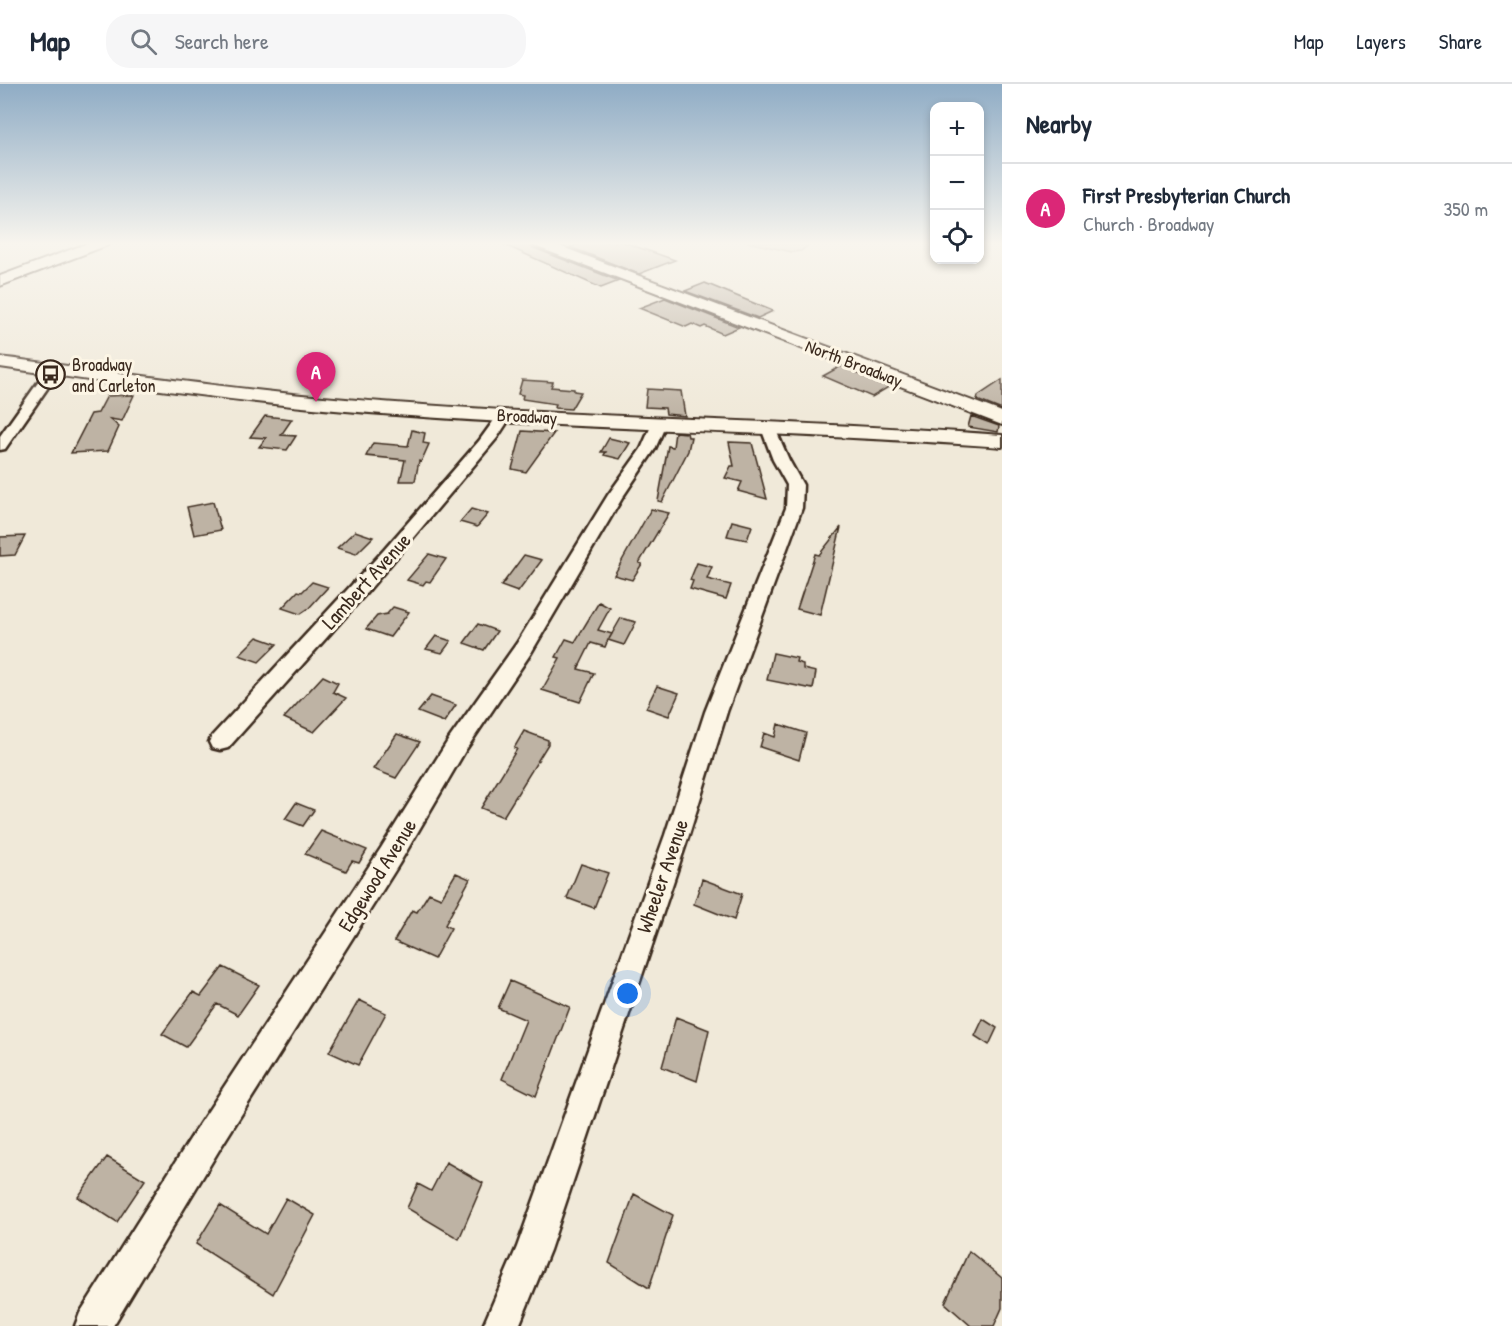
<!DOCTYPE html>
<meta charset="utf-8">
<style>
body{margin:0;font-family:"Patrick Hand",sans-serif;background:#f6f6f7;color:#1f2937}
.controls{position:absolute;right:18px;top:18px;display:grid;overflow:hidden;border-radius:12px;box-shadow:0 3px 9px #0003}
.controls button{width:54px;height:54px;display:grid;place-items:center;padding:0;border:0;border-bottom:2px solid #e0e1e3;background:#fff;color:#1f2937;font:30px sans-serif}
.you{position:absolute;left:628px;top:910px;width:21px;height:21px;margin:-15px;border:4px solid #fff;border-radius:50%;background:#1a73e8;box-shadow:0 0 0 9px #1a73e833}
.badge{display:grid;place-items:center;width:39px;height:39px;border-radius:50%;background:#db2777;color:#fff;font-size:20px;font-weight:700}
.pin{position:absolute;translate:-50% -50px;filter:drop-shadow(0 2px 3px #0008)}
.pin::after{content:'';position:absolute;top:32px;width:21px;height:18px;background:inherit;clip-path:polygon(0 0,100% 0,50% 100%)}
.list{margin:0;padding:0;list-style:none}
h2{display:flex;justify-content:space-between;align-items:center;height:78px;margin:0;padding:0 24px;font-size:26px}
h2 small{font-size:20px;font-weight:400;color:#747a83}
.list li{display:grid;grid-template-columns:39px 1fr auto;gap:18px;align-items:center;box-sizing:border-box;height:90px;padding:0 24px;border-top:2px solid #e0e1e3}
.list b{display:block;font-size:22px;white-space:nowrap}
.list p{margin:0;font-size:20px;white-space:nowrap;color:#747a83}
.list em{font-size:20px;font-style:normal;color:#747a83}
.icon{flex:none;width:33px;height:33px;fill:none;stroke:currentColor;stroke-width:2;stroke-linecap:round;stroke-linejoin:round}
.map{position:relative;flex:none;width:1002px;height:1242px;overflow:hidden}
header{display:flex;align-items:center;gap:36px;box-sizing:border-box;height:84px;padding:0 30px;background:#fff;border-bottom:2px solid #e0e1e3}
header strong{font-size:28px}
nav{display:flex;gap:33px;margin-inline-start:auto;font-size:21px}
.search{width:420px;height:54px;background:#f6f6f7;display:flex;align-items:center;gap:15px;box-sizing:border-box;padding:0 21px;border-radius:24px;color:#747a83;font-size:22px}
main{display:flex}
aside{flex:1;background:#fff}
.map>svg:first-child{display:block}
</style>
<header>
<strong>Map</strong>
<div class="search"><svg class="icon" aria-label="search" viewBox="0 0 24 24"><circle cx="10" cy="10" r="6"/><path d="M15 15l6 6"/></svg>Search here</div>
<nav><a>Map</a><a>Layers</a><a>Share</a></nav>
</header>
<main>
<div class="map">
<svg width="1002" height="1242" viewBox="0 0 1002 1242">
<rect width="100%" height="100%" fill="#f0e9d9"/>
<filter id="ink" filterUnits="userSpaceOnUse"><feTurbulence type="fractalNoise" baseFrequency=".0167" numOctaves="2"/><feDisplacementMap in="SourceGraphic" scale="12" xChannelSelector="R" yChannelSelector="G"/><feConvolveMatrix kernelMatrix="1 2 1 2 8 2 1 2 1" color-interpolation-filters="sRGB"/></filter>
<g filter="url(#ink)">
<path fill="#d2c9ba" stroke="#867a6c" stroke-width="1.5" d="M747 158H812L801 167 792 168Z"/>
<path fill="#beb3a4" stroke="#3b2a1e" stroke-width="1.5" d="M498 158H528L531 163 619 197 601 204Z
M587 158H623L675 176 639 190 570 163Z
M705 199 773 227 758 234 685 207Z
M665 214 739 243 723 250 705 242 701 244 692 240 686 243 639 224Z
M841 282 866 292 892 301 872 313 823 292Z
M522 296 553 298 551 303 574 305V307L581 308 571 325 555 324 556 320 522 315 523 311 518 310Z
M1002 296V326L977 316 978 312Z
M647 305 681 307 685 332 666 330 665 324 645 323Z
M134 311 122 337 110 335 119 343 108 367 71 369 91 330 98 329 107 312Z
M265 332 292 335 281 351 296 352 287 366 259 363 266 354 250 353Z
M971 332 999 342 998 348 968 343Z
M412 346 425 349 423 359 429 360 421 378 419 377 415 397H400L405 376 366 372 373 359 408 362Z
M522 347 554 349 526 388 512 385Z
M675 348 687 349 688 353H691L688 367 662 418 658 417 668 362 673 363Z
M609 354 630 359 620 375 604 371 606 368H601Z
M729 358 752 359 767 415 738 407 742 398 725 394 731 382H734Z
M213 418 221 446 194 451 187 423Z
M471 425 488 430 477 443 460 438Z
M651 425 669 429 639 479 642 480 632 496 614 491Z
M732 437 752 442 747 456 727 452Z
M841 443 820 531 797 525 815 470 819 471Z
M355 447 373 453 356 470 337 464Z
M25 452 15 471 0 472V453Z
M429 470 446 475 430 498 426 497 423 501 407 496Z
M524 471 542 476 518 508 501 502Z
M697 479 712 483 707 495 731 501 726 515 690 505 693 497 690 496Z
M312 498 328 503 309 524 300 530 282 524 298 507 302 508Z
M599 518 610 524 598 546 612 550 609 555 621 534 636 538 624 561 608 556 605 563 591 559 578 585 594 589 580 618 542 606 560 574 556 573 566 555 575 558Z
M393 523 409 528 390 553 366 545 377 532 387 530Z
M478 540 497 547 484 566 464 559Z
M436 552 451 557 442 569 426 565Z
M257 553 277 560 259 578 239 571Z
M773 569 797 574 796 578 803 580V585L816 588 813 605 767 596Z
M323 592 338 599 333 608 346 614 314 648 284 634Z
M657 602 679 609 669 632 646 624Z
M431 612 456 621 444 638 418 628Z
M778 640 806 649 799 676 760 663 764 649 775 653Z
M524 647 548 656V660L503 733 481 724 517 665 514 664Z
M397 650 420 658 396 694 373 685Z
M296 719 314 726 303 742 285 735Z
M321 747 367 766 359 779 352 777 346 787 305 770Z
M581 780 608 789 594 824 567 814Z
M456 789 470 795 445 841 451 844 434 875 394 857 412 826 417 828 429 809 441 814Z
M702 795 742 810 734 836 694 820Z
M223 883 259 901 238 931 217 920 186 963 162 950 193 908 201 912Z
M510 897 570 923 536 1012 502 995 526 936 498 924Z
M359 916 386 929 358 981 329 968Z
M676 933 709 946 697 997 662 983Z
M983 935 997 944 989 961 975 952Z
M107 1073 145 1096 117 1138 78 1113Z
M446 1078 483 1099 459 1155 407 1124 418 1100 431 1107Z
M634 1110 673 1131 649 1204 609 1179Z
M286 1114 315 1131 273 1210 196 1160 220 1121 266 1150Z
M969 1167 1002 1194V1224L994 1242H971L945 1219Z"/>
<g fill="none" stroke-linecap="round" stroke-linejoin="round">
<defs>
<path id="street" d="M54 282 60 286 5 365 0 366V352L49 283Z
M505 327 512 331 497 354 369 506 228 664 220 666 212 664 209 658 212 652 384 466 479 357 500 328Z
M659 336 666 340 655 365 624 411 531 569 465 667 399 780 219 1066 113 1242H75L80 1229 197 1044 381 764 449 655 517 559 608 411 641 365 652 340Z
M768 340 775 344 789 376 803 401 802 424 727 628 689 751 550 1166 519 1242H483L517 1163 665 751 705 628 786 424 787 401 773 376 761 344Z"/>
<path id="secondary" d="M91 158H110L108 161 0 202V192Z
M530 158H549L1002 328V341L532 161Z
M0 273C115 288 230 305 346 315 564 334 784 335 1002 351V363C784 347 564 346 346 327 230 317 115 300 0 283Z"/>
</defs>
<use href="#street" stroke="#3b2a1e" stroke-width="5"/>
<use href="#secondary" stroke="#3b2a1e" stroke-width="4"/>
<use href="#street" fill="#fcf5e5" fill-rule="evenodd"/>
<use href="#secondary" fill="#fcf5e5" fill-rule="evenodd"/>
</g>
</g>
<linearGradient id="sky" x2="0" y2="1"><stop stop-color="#8facc5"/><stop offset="0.48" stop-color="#f8f5ee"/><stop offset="1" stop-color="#f8f5ee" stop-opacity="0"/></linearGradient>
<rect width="1002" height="332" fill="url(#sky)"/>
<defs>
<symbol id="bus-ring" viewBox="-11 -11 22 22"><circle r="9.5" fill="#fcf5e5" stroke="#3b2a1e" stroke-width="1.5"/><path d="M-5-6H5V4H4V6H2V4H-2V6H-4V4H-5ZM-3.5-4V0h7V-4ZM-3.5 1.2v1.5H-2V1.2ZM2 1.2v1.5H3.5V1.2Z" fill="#3b2a1e"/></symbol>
</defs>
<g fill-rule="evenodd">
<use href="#bus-ring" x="34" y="274" width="33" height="33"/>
</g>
<g text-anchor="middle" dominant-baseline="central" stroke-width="6" stroke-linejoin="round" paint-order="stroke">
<g font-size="18" fill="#3b2a1e" stroke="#fcf5e5">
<text transform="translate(854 279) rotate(21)">North Broadway</text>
<text transform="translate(527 332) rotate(3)">Broadway</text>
</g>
<g font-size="18" fill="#3b2a1e" stroke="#fcf5e5" text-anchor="start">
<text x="72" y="280">Broadway<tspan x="72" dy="21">and Carleton</tspan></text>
</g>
<g font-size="21" fill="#3b2a1e" stroke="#fcf5e5">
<text transform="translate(366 497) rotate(-48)">Lambert Avenue</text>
<text transform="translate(377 791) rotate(-58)">Edgewood Avenue</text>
<text transform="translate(662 792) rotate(-71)">Wheeler Avenue</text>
</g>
</g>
</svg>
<div class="controls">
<button>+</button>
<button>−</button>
<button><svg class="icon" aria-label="locate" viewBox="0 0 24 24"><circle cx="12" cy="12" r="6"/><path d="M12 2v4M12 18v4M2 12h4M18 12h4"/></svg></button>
</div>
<div class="you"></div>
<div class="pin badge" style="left:316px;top:318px">A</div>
</div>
<aside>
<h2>Nearby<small></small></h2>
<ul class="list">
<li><span class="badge">A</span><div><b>First Presbyterian Church</b><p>Church · Broadway</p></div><em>350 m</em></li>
</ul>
</aside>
</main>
